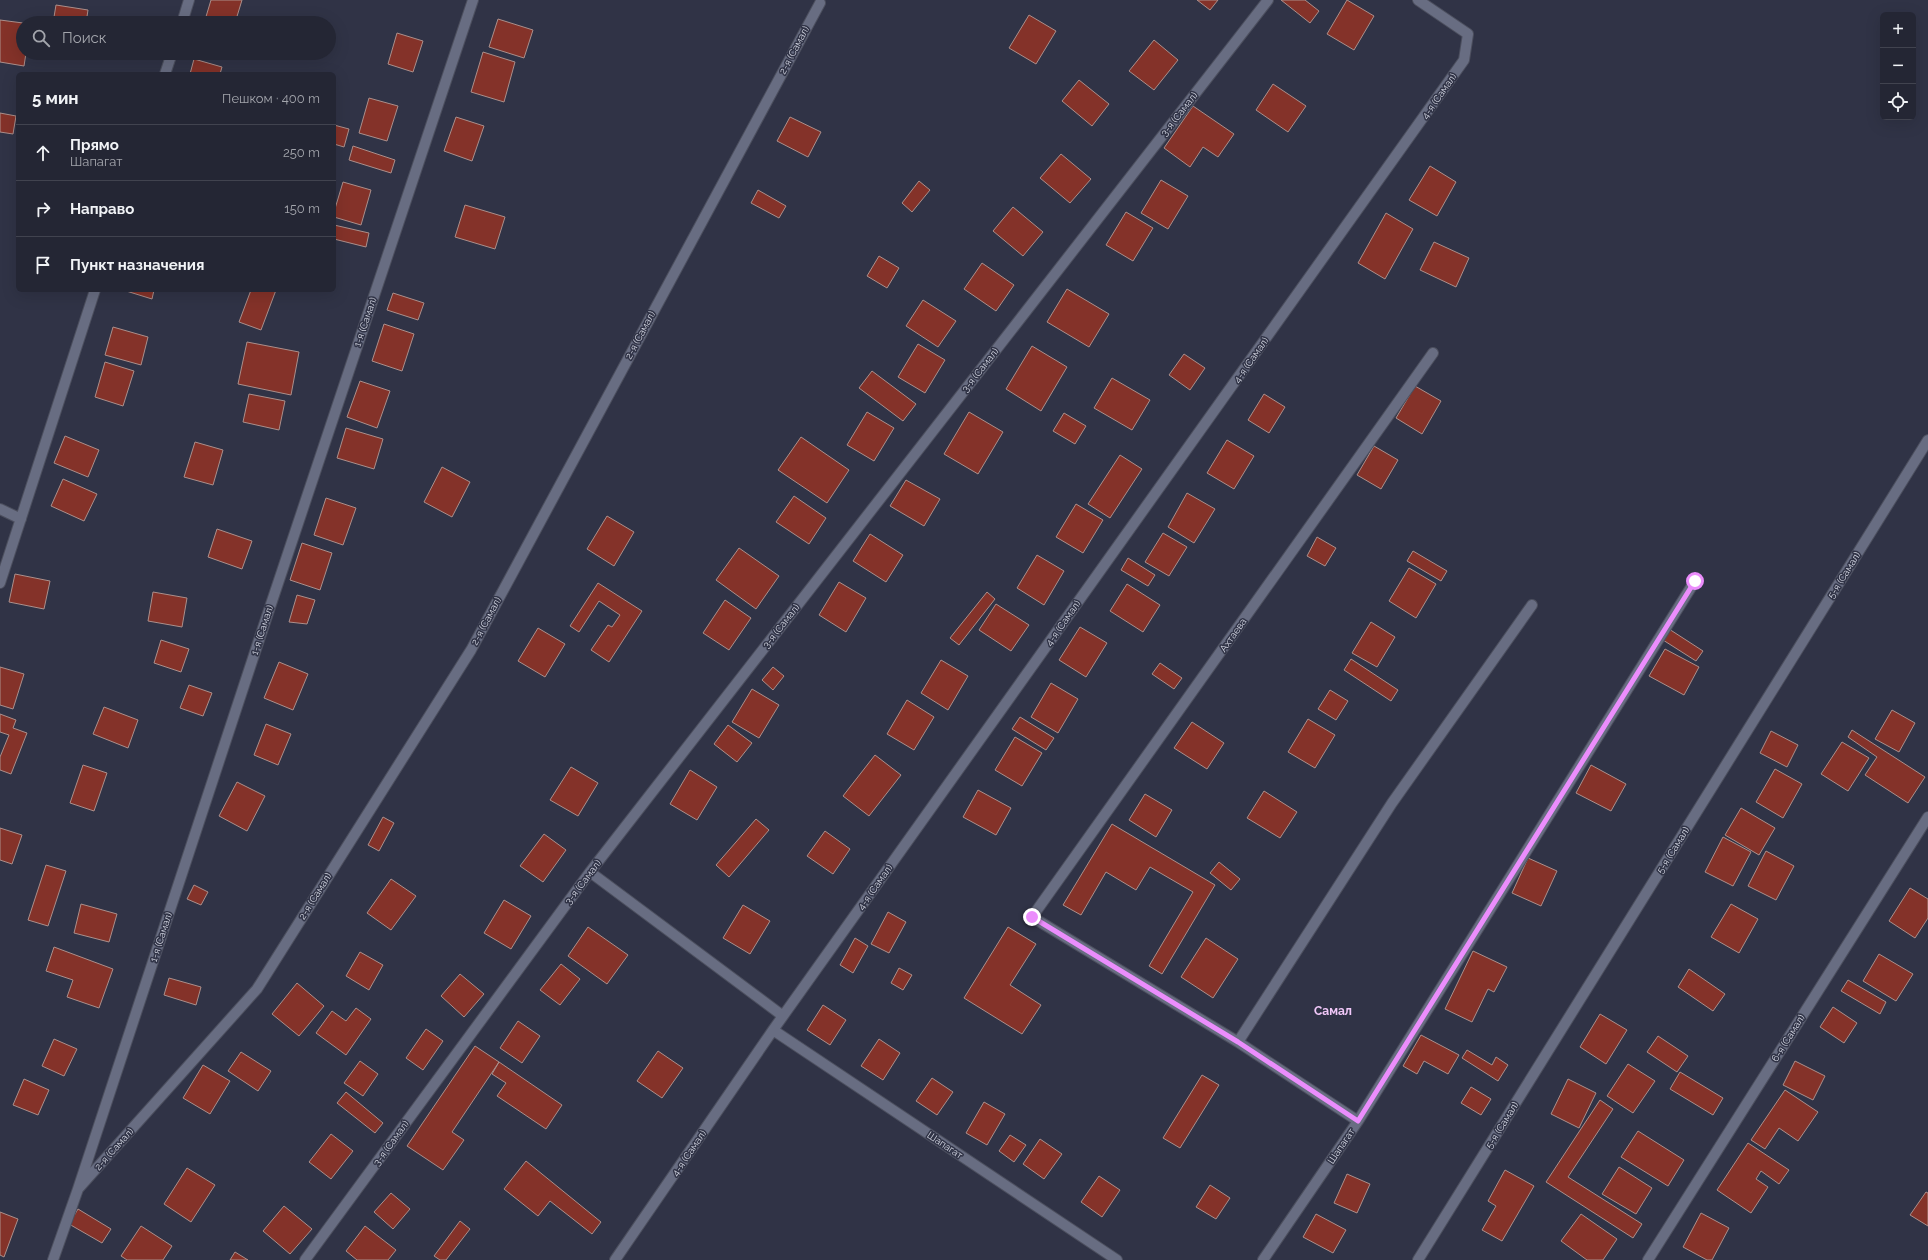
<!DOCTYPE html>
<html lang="ru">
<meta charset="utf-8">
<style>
body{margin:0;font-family:Raleway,sans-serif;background:#303240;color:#f1f3f6}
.controls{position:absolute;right:12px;top:12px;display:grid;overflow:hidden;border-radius:6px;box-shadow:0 4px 16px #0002}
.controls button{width:36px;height:36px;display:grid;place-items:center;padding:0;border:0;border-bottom:1px solid #41434f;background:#242634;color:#f1f3f6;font:20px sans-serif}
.stop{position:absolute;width:12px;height:12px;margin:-9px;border:3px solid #eb8dfc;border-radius:50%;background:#fff}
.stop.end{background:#eb8dfc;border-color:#fff;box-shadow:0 1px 4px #0008}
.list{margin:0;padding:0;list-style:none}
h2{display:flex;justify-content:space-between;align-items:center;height:52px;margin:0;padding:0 16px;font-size:17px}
h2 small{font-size:13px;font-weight:400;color:#a3a5ac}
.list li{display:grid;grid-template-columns:26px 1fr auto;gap:12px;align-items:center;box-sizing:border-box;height:56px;padding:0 16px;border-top:1px solid #41434f}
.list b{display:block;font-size:15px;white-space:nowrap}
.list p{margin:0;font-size:13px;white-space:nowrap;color:#a3a5ac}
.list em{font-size:13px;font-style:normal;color:#a3a5ac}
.icon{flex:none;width:22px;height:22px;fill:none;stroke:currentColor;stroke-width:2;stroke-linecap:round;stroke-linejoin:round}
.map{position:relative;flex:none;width:1928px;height:1260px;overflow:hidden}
.search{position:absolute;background:#242634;box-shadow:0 4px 16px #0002;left:16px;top:16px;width:320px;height:44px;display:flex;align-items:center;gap:10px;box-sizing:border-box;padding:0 14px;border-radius:22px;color:#a3a5ac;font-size:15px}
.panel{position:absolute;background:#242634;box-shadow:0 4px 16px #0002;left:16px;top:72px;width:320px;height:220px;border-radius:6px}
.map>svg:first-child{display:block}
</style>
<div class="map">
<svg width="1928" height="1260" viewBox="0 0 1928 1260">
<rect width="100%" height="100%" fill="#303346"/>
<path fill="#843229" stroke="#ab8f8b" d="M211 0H242L235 23H217L205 20Z
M1197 0H1218L1210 10Z
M1281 0H1305L1319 11 1310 23Z
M1347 0 1374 16 1354 50 1327 34Z
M56 5 88 10 86 23H53Z
M1029 15 1056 31 1036 64 1009 48Z
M498 19 533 30 524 58 489 47Z
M0 20 23 23V53H26L24 66 0 62Z
M397 33 423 41 413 72 388 64Z
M1154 40 1178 60 1154 90 1129 71Z
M483 52 515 62 504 102 471 92Z
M194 59 222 67 220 74H190Z
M1079 80 1109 104 1092 126 1062 101Z
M1273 84 1306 106 1288 132 1256 110Z
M369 98 398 106 387 141 359 133Z
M1193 106 1234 134 1218 157 1203 147 1190 167 1164 148Z
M0 113 16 116 13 134 0 132Z
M456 117 484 126 472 161 444 151Z
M790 117 821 132 808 157 777 141Z
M334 125 349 129 344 147 334 144Z
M353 146 395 160 391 173 349 160Z
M1061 154 1091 179 1070 203 1040 178Z
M1430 166 1456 182 1437 216 1409 200Z
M1161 180 1188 196 1168 229 1141 213Z
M919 181 930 190 912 212 902 203Z
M343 182 371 190 361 225 334 217V212Z
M758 190 786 206 779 218 751 203Z
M465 205 505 217 495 249 455 237Z
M1013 207 1043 232 1023 256 993 231Z
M1126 212 1153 228 1133 261 1106 245Z
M1386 213 1413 229 1385 279 1358 263Z
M334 225 369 233 366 247 334 239Z
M1434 242 1469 258 1456 287 1420 270Z
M879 256 899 268 887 288 867 276Z
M982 263 1014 285 996 311 964 289Z
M1067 289 1109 314 1089 347 1047 322Z
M123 290H154L152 299Z
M251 290H276L261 330 239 322Z
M393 293 424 303 418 320 387 310Z
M923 300 956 321 938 347 906 326Z
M384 324 414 334 402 371 372 361Z
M113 327 148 337 141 365 105 355Z
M247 342 299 352 291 395 238 384Z
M918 344 945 360 925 393 898 377Z
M1032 346 1067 367 1041 411 1006 389Z
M1184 354 1205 368 1190 390 1169 375Z
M105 362 134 371 123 406 95 397Z
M872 371 916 404 903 421 859 388Z
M1112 378 1150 400 1132 430 1094 408Z
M360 381 390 391 377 428 347 417Z
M1415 386 1441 401 1422 434 1396 418Z
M249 394 285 401 279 430 243 422Z
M1264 394 1285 407 1269 433 1248 420Z
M867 412 894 428 874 461 847 445Z
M969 412 1003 432 978 474 944 454Z
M1064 413 1086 426 1075 444 1053 431Z
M346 428 383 439 374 469 337 458Z
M65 436 99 450 88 477 54 463Z
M801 437 849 470 827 503 778 470Z
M1227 440 1254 456 1234 489 1207 473Z
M195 442 223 450 213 485 184 477Z
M1374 446 1398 460 1381 489 1357 475Z
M1120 455 1142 469 1110 518 1088 504Z
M442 467 470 482 452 517 424 502Z
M63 479 97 494 84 521 51 506Z
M906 480 940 499 924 526 890 506Z
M1187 493 1215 509 1194 543 1168 527Z
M794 496 826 518 809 544 776 522Z
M326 498 356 508 343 545 314 535Z
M1076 504 1103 520 1083 553 1056 537Z
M607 516 634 532 614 566 587 549Z
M217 529 252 541 242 569 208 557Z
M1163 533 1187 547 1169 576 1145 562Z
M870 534 903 555 886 582 853 561Z
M1317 537 1336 548 1325 566 1307 556Z
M302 543 332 553 320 590 290 580Z
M739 548 779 576 756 609 716 580Z
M1413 551 1447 571 1441 581 1407 561Z
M1037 555 1064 571 1044 605 1017 588Z
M1128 558 1155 575 1148 586 1121 570Z
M1409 568 1436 584 1416 618 1389 601Z
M15 574 50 581 44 609 9 602Z
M839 582 866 598 846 632 819 615Z
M598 583 642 611 609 662 591 650 608 625 612 627 620 615 599 601 579 632 570 626Z
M1127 584 1160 605 1143 632 1110 611Z
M153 592 187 598 182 627 148 621Z
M987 592 995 599 959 645 950 638Z
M297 595 315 600 307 624 289 622Z
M725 600 751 618 729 650 703 633Z
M996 604 1029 625 1011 651 979 630Z
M1371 622 1395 637 1377 667 1352 653Z
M1080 627 1107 643 1086 677 1059 660Z
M538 628 565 644 545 677 518 661Z
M1669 629 1703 651 1696 661 1663 640Z
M161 640 189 649 181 672 154 663Z
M1665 649 1699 667 1684 695 1649 676Z
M1351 659 1398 690 1391 701 1344 670Z
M941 660 968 676 948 710 921 693Z
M279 662 308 674 293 710 264 698Z
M1160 663 1182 678 1174 689 1152 674Z
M0 667 24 674 13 709 0 705Z
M773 667 784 676 773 690 762 680Z
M1051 683 1078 699 1058 733 1031 717Z
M189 685 212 693 203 716 180 708Z
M752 689 779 705 759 738 732 722Z
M1330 690 1348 701 1336 720 1318 709Z
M907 700 934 717 914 750 887 734Z
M104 707 138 720 128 748 93 734Z
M1892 710 1915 723 1899 752 1875 739Z
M0 714 16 720 13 728 27 733 11 774 0 770V757L9 735 0 732Z
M1020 717 1054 738 1046 750 1012 729Z
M1308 719 1335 735 1315 768 1288 752Z
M1192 722 1224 743 1207 769 1174 748Z
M266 724 291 734 278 765 254 755Z
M728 725 752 743 737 762 714 744Z
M1852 730 1925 777 1908 803 1865 775 1877 757 1848 737Z
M1771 731 1798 745 1787 767 1760 753Z
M1015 737 1042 753 1022 786 995 770Z
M1842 742 1869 758 1848 791 1821 774Z
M875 755 901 775 869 816 843 796Z
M83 765 107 773 94 811 70 803Z
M1591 765 1626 784 1611 811 1576 793Z
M571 767 598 783 578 816 550 800Z
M1775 769 1802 784 1783 818 1756 802Z
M690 770 717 787 697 820 670 804Z
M237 782 265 796 247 831 219 816Z
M978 790 1011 808 996 835 963 817Z
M1264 791 1297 812 1280 838 1247 818Z
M1145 794 1172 810 1156 837 1129 820Z
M1741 808 1775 828 1759 855 1725 835Z
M383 817 394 823 379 851 368 845Z
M756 819 769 830 729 877 716 865Z
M1112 824 1215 885 1162 974 1149 966 1193 892 1150 867 1136 890 1106 872 1081 915 1063 905Z
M0 828 22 835 12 864 0 860Z
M825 831 850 849 833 874 807 856Z
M544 834 566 850 543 882 520 866Z
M1723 837 1751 852 1733 886 1705 872Z
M1766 851 1794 866 1776 900 1748 886Z
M1528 858 1557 871 1541 906 1512 893Z
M1219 862 1240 879 1231 890 1210 873Z
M46 865 66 871 48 926 28 920Z
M391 879 416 896 391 930 367 913Z
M194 885 208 892 201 905 187 899Z
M1910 888 1928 899V918L1915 938 1889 921Z
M504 900 531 916 511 949 484 933Z
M81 904 117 914 109 942 74 933Z
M1731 904 1758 919 1739 953 1711 937Z
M743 905 770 921 750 954 723 938Z
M888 912 906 922 889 953 871 944Z
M588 927 628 955 607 984 568 956Z
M1008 927 1036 944 1010 985 1041 1005 1022 1034 964 998Z
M855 938 868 946 853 973 840 965Z
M1206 938 1238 959 1213 998 1181 977Z
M54 947 113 969 99 1008 67 997 73 980 46 971Z
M1473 951 1507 967 1494 992 1488 989 1472 1022 1445 1009Z
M360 952 383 965 369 990 346 976Z
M1879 954 1913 974 1896 1001 1863 981Z
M561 964 580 979 560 1005 540 990Z
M899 968 912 975 903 990 891 983Z
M1689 969 1725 994 1713 1011 1678 987Z
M460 974 484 994 464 1017 441 996Z
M169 978 201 987 196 1005 164 995Z
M1848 980 1886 1002 1880 1014 1841 991Z
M297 983 324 1006 299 1036 272 1014Z
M823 1005 846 1020 830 1045 807 1030Z
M1833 1007 1857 1023 1844 1043 1820 1027Z
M356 1008 371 1019 346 1055 316 1033 332 1011 346 1021Z
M1600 1014 1627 1030 1606 1064 1580 1047Z
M518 1021 540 1036 522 1063 500 1048Z
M426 1029 443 1041 423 1070 406 1058Z
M1421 1035 1459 1055 1448 1074 1424 1061 1417 1074 1403 1066Z
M1658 1036 1688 1056 1677 1072 1647 1052Z
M54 1039 77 1049 64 1076 42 1066Z
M879 1039 900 1053 883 1080 861 1066Z
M475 1046 499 1062 452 1132 464 1140 443 1170 407 1146Z
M1467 1050 1492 1065 1496 1057 1508 1065 1498 1081 1462 1058Z
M658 1051 683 1068 662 1098 637 1081Z
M241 1052 271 1071 258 1091 228 1071Z
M360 1061 378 1074 363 1096 344 1083Z
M1795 1061 1825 1076 1813 1100 1783 1085Z
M499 1062 562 1105 546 1129 497 1096 506 1083 492 1074Z
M1628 1064 1655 1081 1633 1113 1607 1096Z
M203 1065 230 1081 210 1114 183 1098Z
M1680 1072 1723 1098 1713 1115 1670 1089Z
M1202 1075 1219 1085 1180 1148 1163 1138Z
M932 1078 953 1092 937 1115 916 1101Z
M24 1079 49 1090 38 1115 13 1105Z
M1568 1079 1596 1093 1579 1128 1551 1114Z
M1471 1087 1491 1099 1481 1115 1461 1103Z
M1785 1090 1818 1112 1798 1141 1779 1128 1765 1149 1751 1140Z
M346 1092 383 1123 375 1133 337 1103Z
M1600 1100 1613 1109 1568 1177 1642 1224 1633 1238 1546 1182Z
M984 1102 1005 1114 987 1145 966 1133Z
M1638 1131 1684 1160 1668 1186 1621 1157Z
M331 1134 353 1151 331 1179 309 1162Z
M1010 1135 1026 1145 1014 1162 999 1151Z
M1040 1139 1062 1154 1044 1179 1023 1164Z
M1748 1143 1789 1170 1779 1184 1761 1171 1756 1179 1768 1187 1751 1213 1717 1190Z
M526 1161 601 1222 592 1234 550 1201 538 1216 504 1189Z
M1619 1167 1652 1188 1636 1214 1602 1194Z
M187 1168 215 1185 191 1222 164 1204Z
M1505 1170 1534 1186 1502 1241 1482 1230 1496 1206 1488 1201Z
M1347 1174 1370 1184 1357 1213 1334 1203Z
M1099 1176 1120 1190 1102 1217 1081 1202Z
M1210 1185 1230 1198 1216 1219 1196 1207Z
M1926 1192 1928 1193V1226L1910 1215Z
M391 1193 410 1209 393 1229 374 1212Z
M284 1206 312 1229 290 1254 263 1231Z
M78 1209 111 1229 102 1243 69 1224Z
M0 1212 18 1219 4 1257 0 1255Z
M1701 1213 1729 1228 1712 1260H1707L1683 1247Z
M1316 1214 1346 1230 1333 1253 1303 1237Z
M1581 1214 1617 1239 1603 1260H1587L1561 1241Z
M460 1221 470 1229 446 1260H440L434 1256Z
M141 1226 172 1246 163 1260H127L121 1256Z
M365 1226 396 1250 388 1260H357L346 1251Z
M235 1252 248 1260H230Z"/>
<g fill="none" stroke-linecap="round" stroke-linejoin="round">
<defs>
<path id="street" d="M182 23 189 0
M165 74 172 53
M0 509 21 519
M0 583 95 290
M590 872 783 1016
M773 1030 1117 1260
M1238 1042 1392 803 1532 605
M1358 1121 1238 1042 1032 917 1433 353
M78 1189 257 989 471 650 820 3
M53 1260 78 1189 257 646 473 0
M305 1260 590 872 1268 0
M615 1260 773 1030 1464 60 1468 34 1418 0
M1263 1260 1358 1121 1695 581
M1418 1260 1928 440
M1648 1260 1928 817"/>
</defs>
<use href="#street" stroke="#4c4f5e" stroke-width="12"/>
<use href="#street" stroke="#686d82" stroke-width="10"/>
</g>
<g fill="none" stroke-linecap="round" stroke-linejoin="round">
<path stroke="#eb8dfc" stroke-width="5" d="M1032 917 1238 1042 1358 1121 1695 581"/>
</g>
<g text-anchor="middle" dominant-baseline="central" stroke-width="3" stroke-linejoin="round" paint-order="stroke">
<g font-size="10" fill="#d1d4e0" stroke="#303346">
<text transform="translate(794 50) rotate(-62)">2-я (Самал)</text>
<text transform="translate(1439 96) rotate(-55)">4-я (Самал)</text>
<text transform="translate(1179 114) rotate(-52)">3-я (Самал)</text>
<text transform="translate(365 322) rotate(-71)">1-я (Самал)</text>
<text transform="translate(640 335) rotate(-62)">2-я (Самал)</text>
<text transform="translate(1251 360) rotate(-55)">4-я (Самал)</text>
<text transform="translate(980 370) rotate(-52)">3-я (Самал)</text>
<text transform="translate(1844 575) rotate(-58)">5-я (Самал)</text>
<text transform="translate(486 621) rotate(-62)">2-я (Самал)</text>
<text transform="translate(1063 623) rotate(-55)">4-я (Самал)</text>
<text transform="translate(781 626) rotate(-52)">3-я (Самал)</text>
<text transform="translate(262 630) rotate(-72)">1-я (Самал)</text>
<text transform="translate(1233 635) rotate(-55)">Ахтаева</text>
<text transform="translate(1673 850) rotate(-58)">5-я (Самал)</text>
<text transform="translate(583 882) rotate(-53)">3-я (Самал)</text>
<text transform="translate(875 887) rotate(-55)">4-я (Самал)</text>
<text transform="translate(315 896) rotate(-58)">2-я (Самал)</text>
<text transform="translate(161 937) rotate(-72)">1-я (Самал)</text>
<text transform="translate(1788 1038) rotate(-58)">6-я (Самал)</text>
<text transform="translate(1502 1125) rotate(-58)">5-я (Самал)</text>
<text transform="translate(391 1143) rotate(-54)">3-я (Самал)</text>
<text transform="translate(945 1145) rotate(34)">Шапагат</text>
<text transform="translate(1341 1146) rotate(-56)">Шапагат</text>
<text transform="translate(114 1149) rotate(-48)">2-я (Самал)</text>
<text transform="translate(689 1153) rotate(-56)">4-я (Самал)</text>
</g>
<g font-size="12" font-weight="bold" fill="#f1c8f9" stroke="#303346">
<text x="1333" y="1011">Самал</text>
</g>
</g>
</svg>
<div class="controls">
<button>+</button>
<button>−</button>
<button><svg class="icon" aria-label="locate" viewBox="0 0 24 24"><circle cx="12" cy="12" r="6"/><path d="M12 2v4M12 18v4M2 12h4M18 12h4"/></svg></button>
</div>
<div class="stop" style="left:1695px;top:581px"></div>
<div class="stop end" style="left:1032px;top:917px"></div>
<div class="search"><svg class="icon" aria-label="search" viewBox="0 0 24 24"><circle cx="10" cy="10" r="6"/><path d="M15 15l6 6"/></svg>Поиск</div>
<section class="panel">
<h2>5 мин<small>Пешком · 400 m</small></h2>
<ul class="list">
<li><svg class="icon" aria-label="ahead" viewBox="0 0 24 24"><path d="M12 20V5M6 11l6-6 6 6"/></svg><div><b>Прямо</b><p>Шапагат</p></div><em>250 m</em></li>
<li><svg class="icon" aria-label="right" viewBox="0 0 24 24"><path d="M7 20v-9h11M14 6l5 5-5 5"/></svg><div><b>Направо</b></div><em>150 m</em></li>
<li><svg class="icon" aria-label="arrive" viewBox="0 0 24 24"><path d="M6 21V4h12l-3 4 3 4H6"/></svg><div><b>Пункт назначения</b></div></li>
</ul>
</section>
</div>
